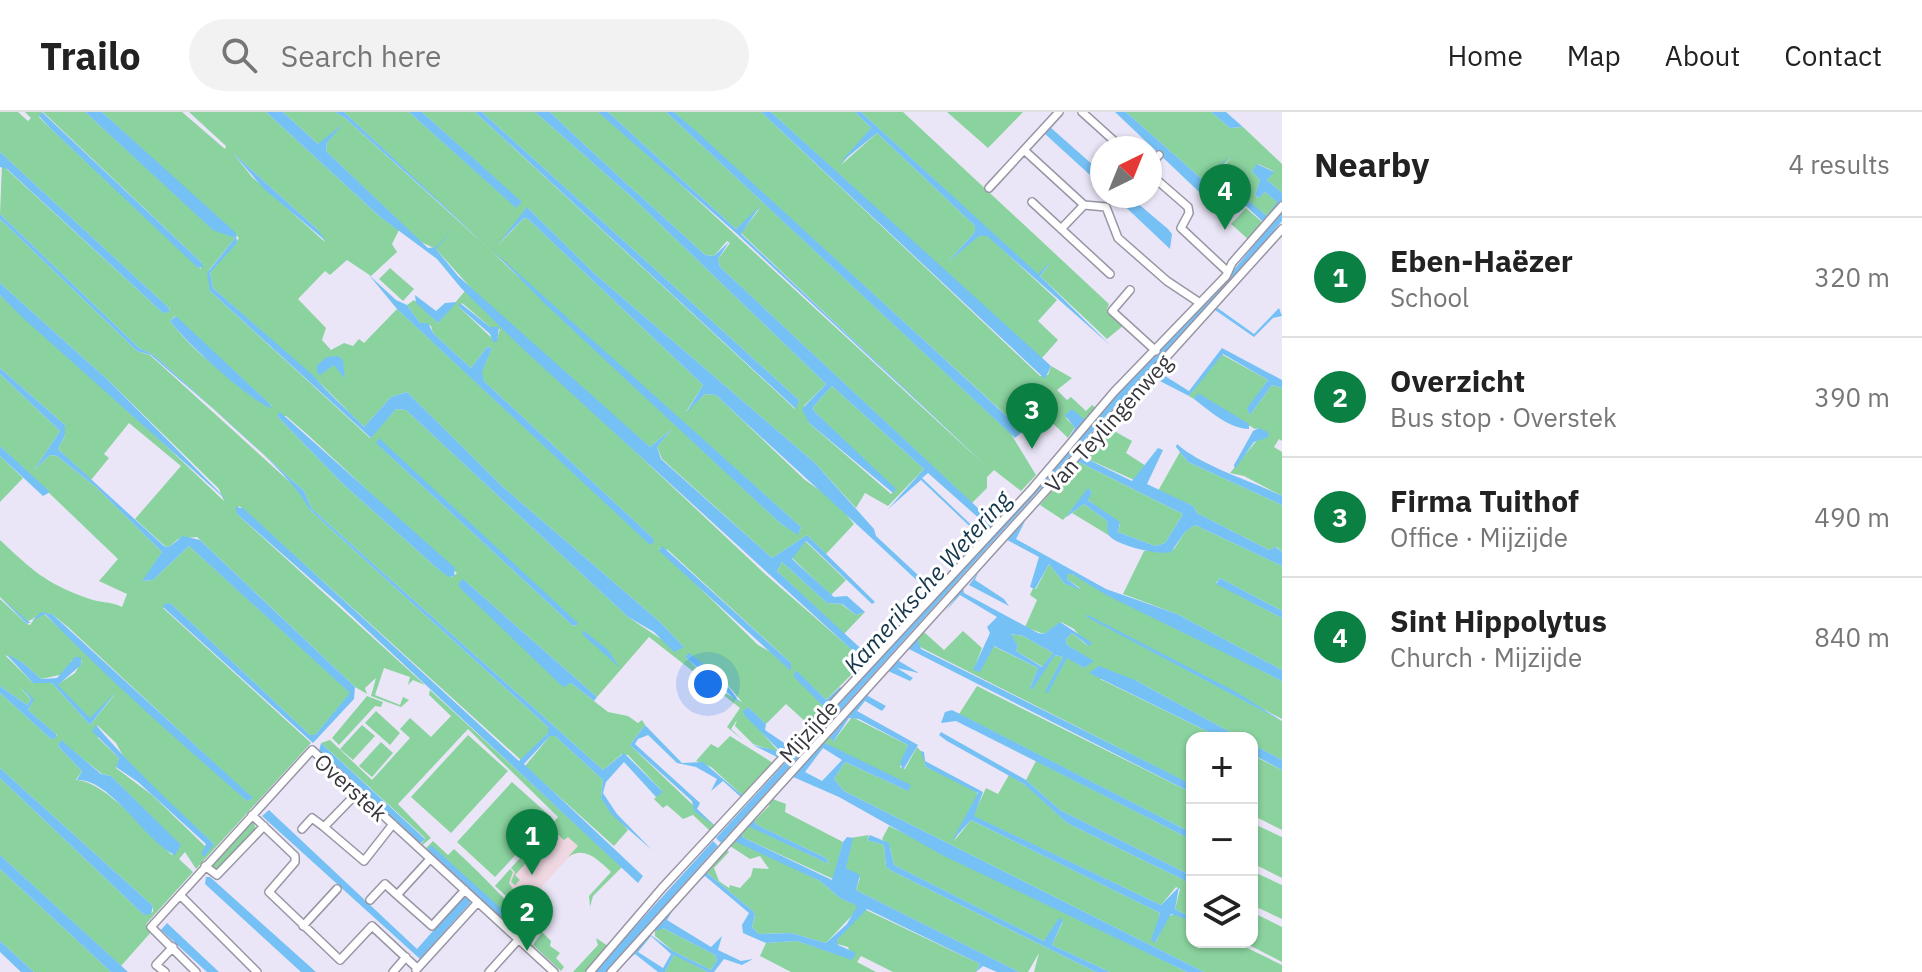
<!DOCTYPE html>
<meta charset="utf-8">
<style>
body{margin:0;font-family:"IBM Plex Sans",sans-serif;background:#f2f2f2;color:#222}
.controls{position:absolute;right:24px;bottom:24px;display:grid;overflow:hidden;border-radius:16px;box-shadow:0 2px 6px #0004}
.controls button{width:72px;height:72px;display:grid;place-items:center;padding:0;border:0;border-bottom:2px solid #e0e0e0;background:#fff;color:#222;font:40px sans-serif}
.compass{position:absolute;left:1090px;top:24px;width:72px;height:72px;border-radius:50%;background:#fff;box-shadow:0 2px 6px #0004;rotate:43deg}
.you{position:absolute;left:708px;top:572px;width:28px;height:28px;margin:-20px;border:6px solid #fff;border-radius:50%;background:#1a73e8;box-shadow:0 0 0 12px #1a73e833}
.badge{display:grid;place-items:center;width:52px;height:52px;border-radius:50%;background:#0b8043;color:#fff;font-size:26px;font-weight:700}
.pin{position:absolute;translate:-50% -66px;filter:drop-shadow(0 2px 4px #0008)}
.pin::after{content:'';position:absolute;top:42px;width:28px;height:24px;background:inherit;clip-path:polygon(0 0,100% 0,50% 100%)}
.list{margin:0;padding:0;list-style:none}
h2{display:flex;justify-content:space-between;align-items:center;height:104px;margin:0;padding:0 32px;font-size:34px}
h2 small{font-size:26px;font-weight:400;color:#767676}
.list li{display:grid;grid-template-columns:52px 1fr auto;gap:24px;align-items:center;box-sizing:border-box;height:120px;padding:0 32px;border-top:2px solid #e0e0e0}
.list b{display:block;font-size:30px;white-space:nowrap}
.list p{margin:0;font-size:26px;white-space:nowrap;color:#767676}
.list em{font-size:26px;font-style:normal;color:#767676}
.icon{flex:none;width:44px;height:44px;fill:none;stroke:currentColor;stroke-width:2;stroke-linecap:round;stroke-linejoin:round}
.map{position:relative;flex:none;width:1282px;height:860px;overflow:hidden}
header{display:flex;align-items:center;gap:48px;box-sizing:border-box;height:112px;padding:0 40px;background:#fff;border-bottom:2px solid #e0e0e0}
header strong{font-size:38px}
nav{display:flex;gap:44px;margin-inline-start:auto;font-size:28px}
.search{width:560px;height:72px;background:#f2f2f2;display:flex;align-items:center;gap:20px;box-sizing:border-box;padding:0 28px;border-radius:44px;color:#767676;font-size:30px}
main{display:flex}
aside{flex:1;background:#fff}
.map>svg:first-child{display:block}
</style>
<header>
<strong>Trailo</strong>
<div class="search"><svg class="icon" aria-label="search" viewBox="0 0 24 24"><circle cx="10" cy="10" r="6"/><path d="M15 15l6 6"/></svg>Search here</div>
<nav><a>Home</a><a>Map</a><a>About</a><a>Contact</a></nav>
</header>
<main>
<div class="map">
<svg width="1282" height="860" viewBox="0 0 1282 860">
<rect width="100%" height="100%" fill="#eae6f7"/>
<path fill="#f0d8e2" d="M558 705 584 729 521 797 495 774Z"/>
<path fill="#8ad39f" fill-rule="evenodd" d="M0 0H18L28 9 31 6 25 0H42L39 5 51 17 201 157 202 151 43 0H85L213 117 235 126 209 158 210 179 370 326 396 297 406 298 628 505 661 527 684 535 660 510 503 375 407 280 391 285 364 315 314 265 213 176 210 161 239 126 102 0H182L225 37 226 34 189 0H266L379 104 399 118 392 132 397 140 371 164 347 148 330 163 325 159 298 187 326 216 322 228 331 238 344 231 353 234 359 227 364 231 397 197 649 431H653V426L484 269 481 261 492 236 487 235 471 256 433 221 431 214 420 211 407 193 414 188 438 211 465 179 765 462 865 549 826 588 797 560 794 562 824 595 808 612 786 592 766 612 748 595 747 604 780 641 753 632 735 614 737 608 731 617 743 628 727 615 740 596 649 525 597 585 463 467 563 574 571 571 608 600 628 604 638 611 642 608 645 613 630 633 714 713 710 719 693 703 683 707 667 693 663 696 654 687 662 679 628 643 622 642 603 658 312 397 304 379 154 243 139 236 0 102 2 53 163 201 170 197 0 40ZM233 41 318 118 325 130 252 65ZM462 191 490 215 500 217 496 230 459 195ZM175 204 273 295C237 272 196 244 170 209ZM277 304H286L308 323 457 461 452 465 439 458 343 372ZM376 331 577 513 573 514ZM659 436 668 438 791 551 758 533ZM685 545 721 565 742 590 723 580Z
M283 0H335L345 6 485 133 344 0H409L516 95 521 90 422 0H475L795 297 799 288 482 0H535L634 87 826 272 804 294 809 311 891 382 895 378 814 299 813 295 832 274 924 357 888 394 865 381 856 396 815 351 595 162 528 96 499 132 524 106 528 107 703 273 686 300 705 282 716 283 805 368 835 389 854 412 826 442 807 423 772 446 662 347 657 335 672 317 650 335 632 320 478 184 436 137 421 130 326 39 327 31 342 12 325 30 318 32ZM490 138 801 415 798 422 781 412Z
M550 0H598L613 10 987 355 741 121 760 96 736 117 608 0H666L1011 322 1036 363 1021 379 994 358 987 365V376L972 391 720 155 718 147 730 131 727 129 714 144 705 143C653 95 601 49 550 0Z
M674 0H761L1040 264 1048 263 1051 254 1072 266 1057 278 1067 288 1071 285 1086 299 1092 293 1097 297 1086 309 1066 306 1075 315 1068 326 1035 294 1018 314Z
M771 0H855L871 16 841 53 877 21 975 114V120L947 151 979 123 988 124 1057 188 1038 209 1058 228 1041 247Z
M861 0H903L1109 192 1107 197 1124 213 1107 227 1040 164 1050 152 1038 163Z
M947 0H1023L988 36Z
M1126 0H1211L1230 16 1243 15 1282 52V81L1267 68 1273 59 1258 52 1252 59 1260 68 1255 83 1258 86 1265 80 1280 92 1249 128 1231 112 1246 96 1262 110 1265 102C1245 88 1224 93 1207 72L1231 46 1204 69Z
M0 107 137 239 150 243 302 381 310 398 548 615V621L522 649 242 396 239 394 237 402 425 573 413 568 408 573 410 565 384 556 375 583 400 593 403 585 409 588 401 595 371 584 376 566 365 576 367 582 355 575 197 425 178 427 169 435 165 434 135 407 181 354 129 311 104 342 109 346 91 368 58 337 65 323V313L0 256V183L120 290 224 389 219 377 108 268 0 171Z
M390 156 414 177 403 189 379 167Z
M1221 242 1268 268 1248 296 1250 303 1272 273 1282 276V329L1279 327 1274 335 1282 340V384L1244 364 1230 361 1258 327 1259 316 1255 317 1198 282 1194 287 1189 284Z
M0 262 60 319 34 358 50 343 57 344 96 375 162 440 143 469 153 468 189 434 351 581 315 623H310L180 500 170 491 163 496 311 631 196 757 185 740 179 747 193 760 146 812 152 819 121 854 0 743V666L144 803 153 800V794L0 656V581L51 627 57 623 28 598 33 588 19 575 31 587 27 593 0 574V487L27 512 30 513 36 505 27 510 0 485V428C32 458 45 471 87 486 99 491 110 489 122 495L127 482 99 469 118 447 0 334ZM43 501 52 502 69 516 252 686 247 689ZM5 543 22 550 41 567 64 562 72 548 82 549 75 561 57 573 90 607 116 581 90 613 52 571H33ZM97 613 116 631 128 653 214 732 207 736 152 683 116 656 119 646 98 626ZM61 629 102 662 111 664 180 733 172 743C151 724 104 668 76 668L82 659 58 634Z
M1107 315 1132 329 1126 341 1146 354 1134 368 1081 344Z
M1180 340 1188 350 1282 393V440L1277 435 1269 438 1197 401 1193 394 1158 379Z
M0 344 23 366 0 390Z
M1077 349 1183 402 1165 431 1155 434 1118 420 1120 412 1087 387 1092 380 1089 377 1063 408 1040 393Z
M1084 392 1107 409 1110 424 1072 401Z
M1195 413 1282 454V499L1220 466 1216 471 1282 506V558L1177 502 1123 482 1144 439 1174 437 1185 420Z
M805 429 846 468 831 483 791 445Z
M782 450 827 491 841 492 856 503 865 500 844 522 777 459Z
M1049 452 1065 472 1081 477 1067 467V461L1072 462 1282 569V607L1085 503 1282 609V648L1252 632V626H1241L1135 568 1100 567 1221 626H1192V673L918 534 915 527 924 520 944 538 963 519 982 536 975 554 981 557 993 534 1038 556 1030 576 1055 543 1063 545 1046 581 1067 545 1084 556 1093 549 1067 533 1066 527 1072 521 1088 534 1074 517 1061 510 1044 522 1025 515 1037 488 1030 483 1033 476 1036 477Z
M1010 522 1023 524 1053 541 1043 555 1016 539 1018 534Z
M977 574 1192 681V721L959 602Z
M430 578 622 755 593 784 590 795 589 784 611 760C597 747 585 734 568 745L578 734 568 725 564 728 556 721 552 724 542 722 558 705 468 617 398 692 431 726 420 735 425 726 321 631 330 628 372 668 410 626 400 617 410 606 431 625 451 604 429 583Z
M367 584 383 590 381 595 375 594 339 633 332 626Z
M376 599 400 621 390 633 365 611Z
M852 605 908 633 900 655 905 657 917 635 923 641 926 655 976 678 978 684 954 729 971 708 1160 801 1152 828 1156 830 1168 804 1175 802 1192 809V830H1235L1282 853V860H1204L844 679 834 667 845 650 908 679 823 630 829 622 833 630Z
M362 613 375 624 353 648 340 637Z
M468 623 508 659 451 721 411 685Z
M550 624H555L603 668 601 686 628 718 614 734 525 654Z
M730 624 773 651 742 683 711 655 696 649 711 632 718 636Z
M381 630 393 641 372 665 359 654Z
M1252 643 1282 658V718L1252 703Z
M1036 649 1192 728V764L1060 698 1026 668Z
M1009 663 1027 674 1067 711 1192 772V806L1175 797 1180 777 1176 775 1161 793 973 704 986 676 998 682Z
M512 670 551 705 495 765 457 730Z
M770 686 786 692 785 700 843 730 833 767 742 725 746 712 829 752 826 746 757 713 754 709 769 694Z
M253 709 256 717 215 759 210 755Z
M1252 711 1282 725V766L1252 751Z
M889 714 1187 860H1110L1052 833 1063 809 1044 829 894 753 890 735 882 727Z
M541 723 545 727 555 723 559 726 554 732 548 727 515 763 520 768 515 773 511 770 515 760 511 756Z
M869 723 867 728 884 733 886 755 892 759 1096 860H1034L1039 841 1028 860H1019L856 778 860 766 846 756 850 726Z
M734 726 820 769 840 786 858 794V797L826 831 791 821 759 822 752 815 755 804 753 799 706 760 726 737 729 740 714 756 719 769 729 776 730 773 740 776 751 764 753 756 769 757 760 744 750 747 730 734Z
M433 729 448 743 454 737C481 761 504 788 531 812V817L527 820 428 737 424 738Z
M0 757 111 860H34L0 829Z
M510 757 513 760 509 771 520 787 513 783 511 786 520 794 534 782 533 789 524 800 495 774Z
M1252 759 1282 773V807L1252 793Z
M864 797 980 852 976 860H893L861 844 857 850 876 860H791L760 844 766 831 797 829 852 847 848 835 837 832V828Z
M1252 800 1282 815V850L1243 830H1252Z
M655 816H663L715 843 717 848 711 858 673 839 655 824Z
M542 820 551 829 550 834 560 841 556 846 564 855 561 859 533 833Z
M596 826 608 834 587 860H573L598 833Z
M674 843H676L708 860H665Z"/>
<path fill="#75c1f5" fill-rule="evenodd" d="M42 0 202 151 203 156 197 155 51 17 39 4Z
M85 0H102L236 121 237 131 210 161 213 176 314 264C327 281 347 297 364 315L391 285 407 280 503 375 660 510 684 535 674 540 654 520 628 505 406 298 396 297 371 326 210 179 207 161 235 126 213 118Z
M266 0H283L318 32 343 12 327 31 326 39 428 136 436 135 454 115 436 137 458 164 650 335 672 317 657 335 661 347 772 446 807 423 875 490 872 492 806 429 792 447 834 485 847 484 865 500 856 503 842 492 827 491 782 450 777 459 870 545 863 548 524 238 461 176 437 147 379 104Z
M335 0H344L486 133 345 6Z
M409 0H422L522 90 516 96Z
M475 0H482L799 288 796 297Z
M535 0H550C601 49 653 95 705 143L714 144 729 130 718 147 720 155 995 412 991 417 928 361 922 366 985 426 973 434 981 425 921 368 888 397 924 357 832 274 813 295 814 299 896 377 893 381 809 311 802 297 826 272 634 87Z
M598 0H608L736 117 760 94 741 122 988 355 736 121Z
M666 0H674L696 19 1023 319 1015 326Z
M761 0H771L1051 254 1045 267Z
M855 0H861L1038 162 1052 149 1040 164 1111 234 987 124H979L947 151 975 120V114L877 21 839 52 871 16Z
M1115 0H1126L1204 69 1229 44 1208 72 1226 89 1247 88 1267 104 1277 90 1265 80 1259 86 1255 83 1260 68 1252 59 1257 52 1274 60 1267 68 1282 81V90L1263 110 1246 94 1231 98 1216 96Z
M1211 0H1226L1243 15 1230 16Z
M1050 15 1102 61V74L1044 21Z
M0 40 169 196V200L163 201 7 57 0 55Z
M232 40 318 118 327 130 264 77Z
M1114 84H1129L1168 117 1172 122 1170 137Z
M527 95 595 162 815 351 874 417 876 424 933 477 921 493 929 480C859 413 787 350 716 283L705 282 686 301 703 273 528 107 524 106 498 132Z
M1282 99V109L1212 192 1254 222 1279 196 1282 204 1273 206 1254 225 1215 198 1115 294 721 731 716 726 1041 372 1095 305 1223 171Z
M0 102 139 236 154 243 304 379 312 397 603 658 624 641 663 680 656 685 624 650 606 670 603 681 617 702 652 738 612 703 601 686 603 668 555 624H550L524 652 643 764 638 771 338 491 237 402 235 395 243 396 519 649 548 621V615L310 398C285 352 194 282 151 243L137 239 0 107Z
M491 137 801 415 798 423 781 412 543 190Z
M369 163 396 188 407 193 420 211H428L433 221 471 256 487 235 492 236 482 260 484 269 653 426 654 431 649 432 397 197Z
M0 171 108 268 231 392 23 206 0 183Z
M415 183 436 199 445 191 457 190 438 211 416 191Z
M460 191 490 215H499L497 230H493L490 222 459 195Z
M176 204 270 292 272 297C248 287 187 232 170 209Z
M1222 236 1282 268V276L1272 273 1250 303 1247 296 1268 268 1223 242 1189 284 1158 268 1154 276 1137 280 1157 259 1189 279Z
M338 244 343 248 345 267 334 253 320 263 317 261V253L327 245Z
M0 256 65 313V323L58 337 164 434 169 435 183 424 200 428 355 575 354 587 313 631 163 495 164 492 170 491 180 500 310 623H315L350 581 189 434 153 468 142 469 162 440 96 375 57 344 50 343 34 358 60 319 0 262Z
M1198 281 1249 312V317C1228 316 1211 300 1194 287Z
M1072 297 1086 309 1059 342 1075 316 1065 303Z
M280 300 455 456 454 464 449 465 439 458 343 372 277 304Z
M1259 316 1268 320 1269 325 1254 330 1235 357 1234 353 1253 319Z
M379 326 578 511 577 513 573 514 376 331Z
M1177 332C1203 355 1250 368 1282 384V393L1188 350 1176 335Z
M0 334 50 380 43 384 0 344Z
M1158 336 1163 338 1147 372 1193 394 1197 401 1269 438 1276 435 1282 440V454L1195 413 1185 420 1171 440C1160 444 1113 433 1108 422 1107 418 1108 413 1107 409L1084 392 1065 406 1088 376 1092 380 1088 388 1120 410 1118 420 1155 434 1165 431 1183 402 1077 349 1081 344 1132 369Z
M1025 409 1016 427 1106 477 1177 502 1282 558V569L1106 483 1072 462H1067V467L1081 478 1065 472 1049 452 1035 477 1030 475 1039 445 1007 428Z
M662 434 791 551V559L659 439Z
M978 461 975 468 1004 487 1009 494 969 473Z
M1220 466 1282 499V506L1216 472Z
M463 467 597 585 594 589 571 571 563 575 461 477 458 472Z
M963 476 964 481 1038 521 1044 522 1060 510 1092 531 1089 534 1072 521 1066 527 1067 533 1094 549 1084 556 1067 546 1048 581 1045 580 1063 545 1055 543 1032 578 1030 576 1038 556 994 534 980 560 973 558 990 521 987 515 997 505 960 483 945 500ZM1011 522 1023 524 1053 541 1042 555 1016 539 1018 534Z
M0 485 30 511 41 500 52 502 253 686 247 689C177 628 107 566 45 502L27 512Z
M1086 502 1238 581 1282 609 1087 505Z
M583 518 608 538 620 556 583 523Z
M917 526 921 537 1175 664 1192 673V681L909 537 906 540Z
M689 541 721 565 741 592 685 545Z
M6 542 22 550 41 567 57 566 75 545H81V553L58 573 90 606 116 580 90 613 52 571H33Z
M900 543 899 549 919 561 897 556 913 566 910 569 886 558Z
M1099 554 1135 568 1241 626H1221L1089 561Z
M797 559 826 588 840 575 843 577 825 596 796 567 793 563Z
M0 574 27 593 31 587 21 574 34 587 28 598 56 622V626L51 627 0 581Z
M869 578 868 584 886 594 882 599 865 589 857 599 918 633 903 658 900 651 908 633 859 607 849 606 833 630 829 624Z
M748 595 766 612 765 618 790 635 779 646 753 633 781 640 745 604 743 599Z
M952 598 1192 721V728L956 609 941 611 945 600Z
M96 613C132 656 173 693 214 732L205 744 201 743 206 732 138 670 116 655 119 646 92 619Z
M645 613 682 651 703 650 742 683 770 655 743 687 723 669 711 679 717 667 696 655 677 651 648 623 638 627 635 632 700 691 697 697 716 715 694 699 692 689 630 633Z
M941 620 1026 668 1060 698 1192 764V772L1067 711 1024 672 947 629 939 623Z
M61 628 101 662 111 664 181 733 175 743C145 729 110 666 77 668L82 659 58 634Z
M823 630 911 673 908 679 845 650 834 667 844 679 1204 860H1187L944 744 839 685 791 664ZM823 636 842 648 822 669 805 660Z
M321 631 425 727 420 732 319 639Z
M1252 632 1282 648V658L1252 642Z
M921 639 924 640 925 649 983 680 974 704 1161 793 1179 775 1175 797 1192 806V809L1171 802 1155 831 1151 828 1160 801 971 708 952 729 978 681 926 655Z
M0 656 153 794 151 802 144 803 0 666Z
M768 692 754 709 757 713 826 746 829 752 748 714 763 693Z
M269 698 417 837 464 784 471 790 420 847 262 704Z
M744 717 742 725 832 768 843 730 847 725 853 726 846 756 860 763 856 778 1019 860H997L983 854 976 860 980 852 867 797 837 828 838 833 856 841 852 848 797 829 766 831 743 821 742 813 749 801 705 764 699 769 697 766 706 760 753 799 755 803 752 815 759 822 791 821 826 831 847 812 857 794 840 786 820 769 734 729Z
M870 723 889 731 894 753 1044 829 1059 806 1063 808 1052 833 1110 860H1096L892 759 886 755 884 733 867 728Z
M713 729 718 734 606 860H594Z
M431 733 527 820 520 824 427 739Z
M0 743 128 860H111L0 757Z
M206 765H210L316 860H301L205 772Z
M678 789 667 808 711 835 722 824 718 838 741 849 753 847 742 853 724 847 714 860H708L674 843 665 860H658L635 842 613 860 648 821 673 839 711 858 717 848 715 843 663 816 658 819 655 816ZM651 824 671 842 663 856 638 840Z
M167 811 219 860H207L161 818Z
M0 829 34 860H21L0 840Z"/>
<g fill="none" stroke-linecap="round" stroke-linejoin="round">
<defs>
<path id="minor" d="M1082 0 1122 36
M1024 38 1084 93
M1150 53 1159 43
M1150 62 1188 95 1189 101 1181 116 1228 160
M989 76 1059 0
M1032 90 1110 162
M1061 117 1084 93 1106 95 1118 126 1167 169 1200 191
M1130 178 1112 199 1156 239
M358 680 324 715 364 749 393 712
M252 703 295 744V750L269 780 340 848 372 814 417 856
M302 717 312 706 324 715
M430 747 397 783 432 814 465 778
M205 754 217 763 264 714
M180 783 257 860
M370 788 385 772 397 783
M303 814 337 777
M416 858 478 790
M165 860 156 853 173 835
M196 860 151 815 312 638 554 860
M393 860 406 845
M489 860 518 828
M590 860 662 776 1031 378 1114 280 1226 164 1232 151 1282 94
M611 860 1282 117"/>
</defs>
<use href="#minor" stroke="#9995a4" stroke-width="10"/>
<use href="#minor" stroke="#fff" stroke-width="7"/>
</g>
<g text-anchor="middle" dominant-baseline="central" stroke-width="6" stroke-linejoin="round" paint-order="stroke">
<g font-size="22" fill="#37363c" stroke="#fff">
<text transform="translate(1108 311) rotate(-48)">Van Teylingenweg</text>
<text transform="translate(808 619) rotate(-48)">Mijzijde</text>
<text transform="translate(351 675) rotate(42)">Overstek</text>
</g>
<g font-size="24" font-style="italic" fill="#15364b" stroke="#fff">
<text transform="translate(927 470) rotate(-48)">Kameriksche Wetering</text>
</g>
</g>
</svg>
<div class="controls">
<button>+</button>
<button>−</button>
<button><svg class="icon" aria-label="layers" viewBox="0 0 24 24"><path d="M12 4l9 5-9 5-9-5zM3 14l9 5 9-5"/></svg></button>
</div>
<svg class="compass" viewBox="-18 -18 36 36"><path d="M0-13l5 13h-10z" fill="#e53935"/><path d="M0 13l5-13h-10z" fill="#767676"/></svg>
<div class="you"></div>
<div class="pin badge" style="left:532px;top:763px">1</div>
<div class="pin badge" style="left:527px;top:839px">2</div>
<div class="pin badge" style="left:1032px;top:337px">3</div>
<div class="pin badge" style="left:1225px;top:118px">4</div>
</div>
<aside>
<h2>Nearby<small>4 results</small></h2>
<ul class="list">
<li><span class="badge">1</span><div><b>Eben-Haëzer</b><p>School</p></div><em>320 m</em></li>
<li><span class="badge">2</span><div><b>Overzicht</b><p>Bus stop · Overstek</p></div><em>390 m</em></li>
<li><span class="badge">3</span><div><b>Firma Tuithof</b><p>Office · Mijzijde</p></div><em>490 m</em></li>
<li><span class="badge">4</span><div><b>Sint Hippolytus</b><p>Church · Mijzijde</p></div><em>840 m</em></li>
</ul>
</aside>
</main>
